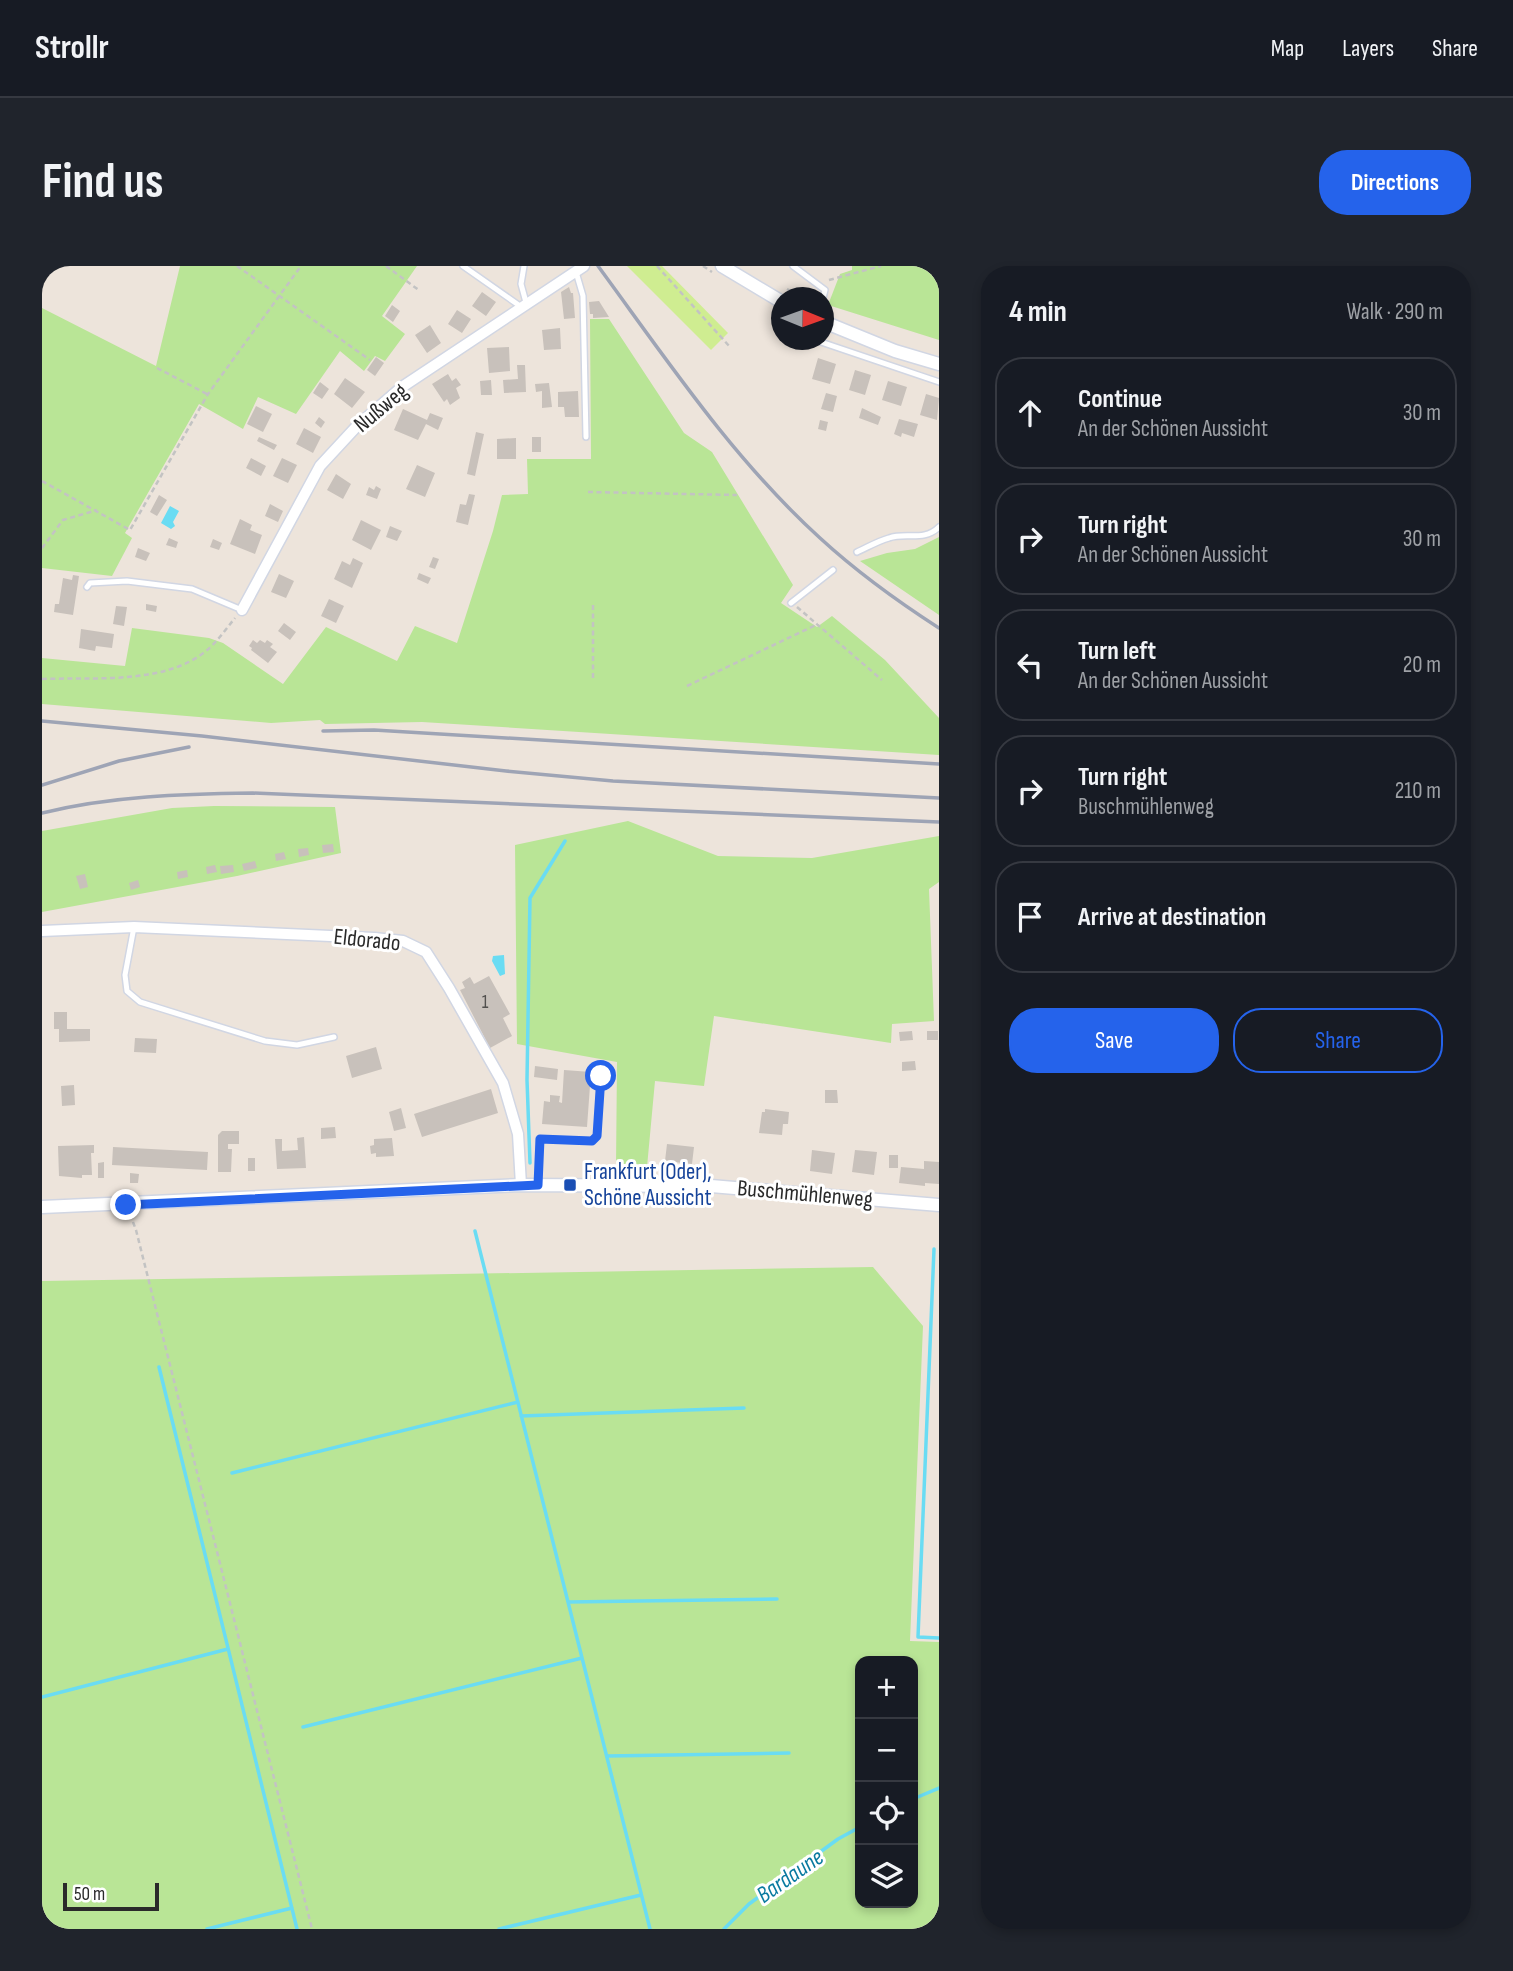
<!DOCTYPE html>
<meta charset="utf-8">
<style>
body{margin:0;font-family:"Sofia Sans Condensed",sans-serif;background:#20242c;color:#f1f3f6}
.controls{position:absolute;right:21px;bottom:21px;display:grid;overflow:hidden;border-radius:14px;box-shadow:0 4px 10px #0003}
.controls button{width:63px;height:63px;display:grid;place-items:center;padding:0;border:0;border-bottom:2px solid #363941;background:#171b24;color:#f1f3f6;font:35px sans-serif}
.compass{position:absolute;left:729px;top:21px;width:63px;height:63px;border-radius:50%;background:#171b24;box-shadow:0 4px 10px #0003;rotate:91deg}
.scale{position:absolute;left:21px;bottom:18px;width:96px;box-sizing:border-box;padding-left:7px;border:4px solid #2a2a2a;border-top:0;font-size:19px;line-height:24px;white-space:nowrap;color:#2a2a2a;-webkit-text-stroke:5px #fff;paint-order:stroke}
.stop{position:absolute;width:21px;height:21px;margin:-16px;border:5px solid #2563eb;border-radius:50%;background:#fff}
.stop.end{background:#2563eb;border-color:#fff;box-shadow:0 2px 7px #0008}
.list{margin:0;padding:0;list-style:none}
h2{display:flex;justify-content:space-between;align-items:center;height:91px;margin:0;padding:0 28px;font-size:30px}
h2 small{font-size:23px;font-weight:400;color:#9ea1a6}
.list li{display:grid;grid-template-columns:46px 1fr auto;gap:21px;align-items:center;box-sizing:border-box;height:112px;margin:0 14px 14px;padding:0 14px;border:2px solid #363941;border-radius:28px}
.list b{display:block;font-size:26px;white-space:nowrap}
.list p{margin:0;font-size:23px;white-space:nowrap;color:#9ea1a6}
.list em{font-size:23px;font-style:normal;color:#9ea1a6}
.actions{display:flex;gap:14px;padding:21px 28px}
.actions a{flex:1;padding:16px 0;border:2px solid #2563eb;border-radius:28px;text-align:center;font-size:24px;color:#2563eb}
.actions .main{background:#2563eb;color:#fff}
.icon{flex:none;width:38px;height:38px;fill:none;stroke:currentColor;stroke-width:2;stroke-linecap:round;stroke-linejoin:round}
.map{position:relative;flex:none;width:897px;height:1663px;overflow:hidden;border-radius:28px}
header{display:flex;align-items:center;gap:42px;box-sizing:border-box;height:98px;padding:0 35px;background:#171b24;border-bottom:2px solid #363941}
header strong{font-size:33px}
nav{display:flex;gap:38px;margin-inline-start:auto;font-size:24px}
.intro{display:flex;align-items:center;justify-content:space-between;box-sizing:border-box;height:168px;padding:0 42px}
h1{margin:0;font-size:49px}
.button{padding:18px 32px;border-radius:28px;background:#2563eb;color:#fff;font-size:24px;font-weight:700}
main{display:flex;gap:42px;padding:0 42px}
aside{flex:1;background:#171b24;border-radius:28px;box-shadow:0 4px 10px #0003}
.map>svg:first-child{display:block}
</style>
<header>
<strong>Strollr</strong>
<nav><a>Map</a><a>Layers</a><a>Share</a></nav>
</header>
<div class="intro"><h1>Find us</h1><a class="button">Directions</a></div>
<main>
<div class="map">
<svg width="897" height="1663" viewBox="0 0 897 1663">
<rect width="100%" height="100%" fill="#ede4db"/>
<path fill="#b9e596" fill-rule="evenodd" d="M138 0H375L340 50 363 68 343 95 333 90 322 105 298 85 254 148 216 131 201 163 157 138 83 267 90 272 70 310 0 302V42L114 100Z
M810 0H897V74L786 39 798 8 810 4Z
M548 53H567L642 167 670 186 751 319 739 337 775 361 790 350 843 394 897 452V489L380 456 283 458 278 454 229 457 0 438V392L83 400 90 362 167 372 181 377 241 418 284 361 355 395 373 360 415 377 451 265 460 229 486 228 485 193H549Z
M897 271V349L818 295 845 287 873 283Z
M172 540 293 541 299 587 195 610 0 646V565L130 542Z
M586 555 676 590 770 592 897 570V616L887 623 892 755 850 758 849 777 672 750 662 820 613 815 605 901 574 900 575 796 475 778 473 579Z
M831 1001 881 1060 868 1375 897 1376V1663H0V1015ZM818 1395H871V1637H818Z"/>
<path fill="#cfed91" d="M585 0H620L686 67 669 84Z"/>
<path fill="#6adcf3" d="M128 240 137 245 131 256 133 260 129 263 119 257Z
M462 689 463 708 458 710 450 695 451 690Z"/>
<g fill="none" stroke-linecap="round" stroke-linejoin="round">
<path stroke="#6adcf3" stroke-width="3.5" d="M488 897 485 814 488 632 523 575
M433 965 608 1663
M892 983 876 1371 897 1372
M117 1101 255 1663
M479 1150 702 1142
M190 1207 476 1136
M526 1336 735 1333
M0 1431 186 1383
M261 1461 540 1392
M565 1490 747 1487
M871 1533 897 1522
M165 1663 250 1642
M457 1663 599 1629
M682 1663 707 1638 796 1573 818 1561"/>
</g>
<path fill="#c8c1bb" d="M527 21 529 27H531L533 52 522 53 519 26Z
M440 26 454 36 444 50 430 40Z
M557 35 567 51 551 52V48H548L547 36Z
M350 39 358 45 351 56 343 50Z
M415 44 429 53 420 67 406 58Z
M388 59 399 77 385 87 373 69Z
M518 62 519 83 502 84 500 64Z
M467 81 468 105 447 107 445 82Z
M334 91 342 97 333 110 325 104Z
M776 92 794 98 788 118 770 113Z
M475 99H483L484 126 462 127 461 114 476 113Z
M813 104 829 109 823 129 807 124Z
M406 108 410 115 414 112 419 119 414 122 418 132 408 139 405 133 402 136 390 118Z
M303 112 323 126 310 142 292 128Z
M449 114 450 129H439L438 115Z
M846 115 865 121 859 140 840 134Z
M278 116 287 123 280 133 271 127Z
M507 117 510 141 500 142V125L494 126 493 118Z
M536 125 537 151H523L522 141H516V126Z
M784 127 795 130 791 146 779 143Z
M884 128 897 132 895 154 878 149Z
M214 140 230 148 221 166 205 158Z
M820 142 839 151 836 159 817 152Z
M361 143 385 154 388 147 401 152 396 164 384 158 376 174 352 164Z
M277 151 283 156 279 162 273 157Z
M857 153 876 158 872 171 860 167 859 171 852 168Z
M778 154 786 156 784 165 776 163Z
M262 162 279 171 271 187 254 178Z
M434 166 442 168 433 210 425 208Z
M217 171 235 179 232 184 215 175Z
M490 171H499V186H490Z
M474 172V193H455V173Z
M209 192 224 200 219 210 204 202Z
M240 192 255 199 246 217 231 210Z
M375 199 393 207 383 231 364 223Z
M294 208 309 218 301 233 285 224Z
M334 220 339 223 335 233 324 229 327 221 332 224Z
M427 228 433 229 426 259 414 256 418 238 424 239Z
M117 229 125 234 115 250 108 246Z
M228 238 241 245 236 256 223 250Z
M198 253 210 259 208 264 220 269 213 288 188 278Z
M319 254 339 264 329 284 310 274Z
M348 260 360 265 355 275 344 271Z
M127 272 136 276 134 282 124 279Z
M171 273 180 277 177 284 168 281Z
M96 282 108 287 104 295 93 291Z
M391 291 397 293 393 303 387 301Z
M311 292 321 297 310 322 292 313 300 295 308 299Z
M377 307 389 312 386 318 375 313Z
M237 308 252 315 244 332 229 326Z
M31 309 37 310 31 349 12 346 13 338H17L21 312 30 314Z
M287 333 302 340 294 357 279 350Z
M104 338 115 340 114 346 104 344Z
M74 340 85 341 82 360 71 358Z
M242 357 254 366 248 374 236 365Z
M39 363 72 368 70 382 54 380 53 385 37 382Z
M211 374 215 377 218 374 223 377 225 374 231 378 228 381 235 386 226 397 209 384 210 382 207 380Z
M291 578 292 586 281 587 280 579Z
M266 582 267 589 257 591 256 583Z
M242 586 244 593 234 595 233 588Z
M213 595 215 602 202 605 200 598Z
M173 599 175 606 165 608 164 601Z
M191 599 192 606 179 608 178 600Z
M145 604 146 611 136 613 135 606Z
M43 608 46 621 38 623 34 610Z
M96 614 98 621 89 624 87 617Z
M447 710 468 748 461 752 470 770 448 782 418 724 423 722 420 716 428 711 432 718Z
M12 746H25V763H48V775L17 776V763H12Z
M870 765 871 774 858 775 857 766Z
M885 765H896V774H885Z
M93 772 115 773 114 787 92 786Z
M334 781 340 803 310 812 304 790Z
M873 795 874 804 860 805V796Z
M493 800 516 803 515 814 492 811Z
M522 804 549 806 545 861 500 858 502 835 508 836V829L518 830 517 836 520 837Z
M32 819 33 839 20 840 19 820Z
M449 823 456 847 380 871 372 848Z
M783 824H795L796 837H783Z
M359 842 364 862 352 865 347 846Z
M723 843 747 846 746 858H741L740 869 717 867 720 846H723Z
M293 861 294 872 279 873V862Z
M180 865H197V878H186V883H190L189 906H176V869Z
M262 871 264 902 235 903 233 873H240V885L256 884 255 872Z
M350 872 352 890 334 891V887L329 888 328 880 332 879V873Z
M625 878 652 881 650 898 623 895Z
M52 879V887H49L50 909H40V912L17 910 16 880Z
M71 881 166 886 165 904 70 899Z
M770 884 793 887 790 908 768 905Z
M813 884 835 886 832 909 810 906Z
M847 889H856V902H847Z
M206 892H213V905H206Z
M882 895 897 896V918L883 917V920L857 917 859 901 882 903Z
M62 896V912H56V897Z
M88 907 97 908 96 917H88Z"/>
<g fill="none" stroke-linecap="round" stroke-linejoin="round">
<defs>
<path id="service" d="M421 0 478 40
M482 0 479 18 485 40
M751 0 783 24 781 32
M534 6 541 30 544 171
M773 74 897 116
M815 286C826 281 836 275 847 272 864 266 882 276 897 261
M45 321 48 317 85 315 150 323 200 344
M749 337 791 304
M92 661 83 709 85 725 98 736 223 775 255 779 292 771
M496 919 497 873 550 875 555 870 559 810"/>
<path id="minor" d="M200 344 278 200 315 160 360 121 542 0
M0 665 92 661 332 672 361 675 384 686 407 722 461 817 476 868 479 919"/>
<path id="tertiary" d="M680 0 740 36
M782 56 853 85 897 98
M0 941 479 919 669 920 897 939"/>
</defs>
<use href="#service" stroke="#d1d6e3" stroke-width="8"/>
<use href="#minor" stroke="#d1d6e3" stroke-width="13"/>
<use href="#tertiary" stroke="#d1d6e3" stroke-width="15"/>
<path stroke="#c3c3c3" stroke-width="2.5" stroke-dasharray="5 3.5" stroke-linecap="butt" d="M195 0 328 94
M344 0 378 25
M615 0 688 81
M661 0 670 6
M787 14 839 0
M745 23 761 32
M115 102 165 128
M0 215 88 264 166 128 259 0
M546 226 695 229
M0 282 21 254 55 244
M551 339V415
M755 341 840 414
M0 413C51 411 122 419 164 385 175 376 184 363 193 352
M645 420 776 358
M88 948 94 964 270 1663"/>
<use href="#service" stroke="#fff" stroke-width="5"/>
<use href="#minor" stroke="#fff" stroke-width="10"/>
<use href="#tertiary" stroke="#fff" stroke-width="12"/>
<path stroke="#9ea4b5" stroke-width="3.5" d="M556 0C625 94 691 193 778 272 815 306 855 335 897 362
M0 455 160 470 464 505 571 515 897 532
M281 465 332 464 897 498
M0 519 77 495 147 481
M0 547C69 530 140 528 211 527L897 556"/>
</g>
<g fill="none" stroke-linecap="round" stroke-linejoin="round">
<path stroke="#2563eb" stroke-width="9" d="M84 939 496 919 498 873 550 875 555 870 559 810"/>
</g>
<rect fill="#1a4fb4" stroke="#fff" stroke-width="2.5" x="521" y="912" width="14" height="14" rx="3.5"/>
<g text-anchor="middle" dominant-baseline="central" stroke-width="6" stroke-linejoin="round" paint-order="stroke">
<g font-size="19" fill="#52504e">
<text x="443" y="736">1</text>
</g>
<g font-size="23" fill="#2a2a2a" stroke="#fff">
<text transform="translate(339 142) rotate(-40)">Nußweg</text>
<text transform="translate(325 674) rotate(6)">Eldorado</text>
<text transform="translate(763 928) rotate(5)">Buschmühlenweg</text>
</g>
<g font-size="23" fill="#164399" stroke="#fff" text-anchor="start">
<text x="542" y="906">Frankfurt (Oder),<tspan x="542" dy="26">Schöne Aussicht</tspan></text>
</g>
<g font-size="24" font-style="italic" fill="#097aa0" stroke="#fff">
<text transform="translate(748 1610) rotate(-35)">Bardaune</text>
</g>
</g>
</svg>
<div class="controls">
<button>+</button>
<button>−</button>
<button><svg class="icon" aria-label="locate" viewBox="0 0 24 24"><circle cx="12" cy="12" r="6"/><path d="M12 2v4M12 18v4M2 12h4M18 12h4"/></svg></button>
<button><svg class="icon" aria-label="layers" viewBox="0 0 24 24"><path d="M12 4l9 5-9 5-9-5zM3 14l9 5 9-5"/></svg></button>
</div>
<svg class="compass" viewBox="-18 -18 36 36"><path d="M0-13l5 13h-10z" fill="#e53935"/><path d="M0 13l5-13h-10z" fill="#9ea1a6"/></svg>
<div class="scale">50 m</div>
<div class="stop" style="left:559px;top:810px"></div>
<div class="stop end" style="left:84px;top:939px"></div>
</div>
<aside>
<h2>4 min<small>Walk · 290 m</small></h2>
<ul class="list">
<li><svg class="icon" aria-label="ahead" viewBox="0 0 24 24"><path d="M12 20V5M6 11l6-6 6 6"/></svg><div><b>Continue</b><p>An der Schönen Aussicht</p></div><em>30 m</em></li>
<li><svg class="icon" aria-label="right" viewBox="0 0 24 24"><path d="M7 20v-9h11M14 6l5 5-5 5"/></svg><div><b>Turn right</b><p>An der Schönen Aussicht</p></div><em>30 m</em></li>
<li><svg class="icon" aria-label="left" viewBox="0 0 24 24"><path d="M17 20v-9H6M10 6l-5 5 5 5"/></svg><div><b>Turn left</b><p>An der Schönen Aussicht</p></div><em>20 m</em></li>
<li><svg class="icon" aria-label="right" viewBox="0 0 24 24"><path d="M7 20v-9h11M14 6l5 5-5 5"/></svg><div><b>Turn right</b><p>Buschmühlenweg</p></div><em>210 m</em></li>
<li><svg class="icon" aria-label="arrive" viewBox="0 0 24 24"><path d="M6 21V4h12l-3 4 3 4H6"/></svg><div><b>Arrive at destination</b></div></li>
</ul>
<div class="actions"><a class="main">Save</a><a>Share</a></div>
</aside>
</main>
